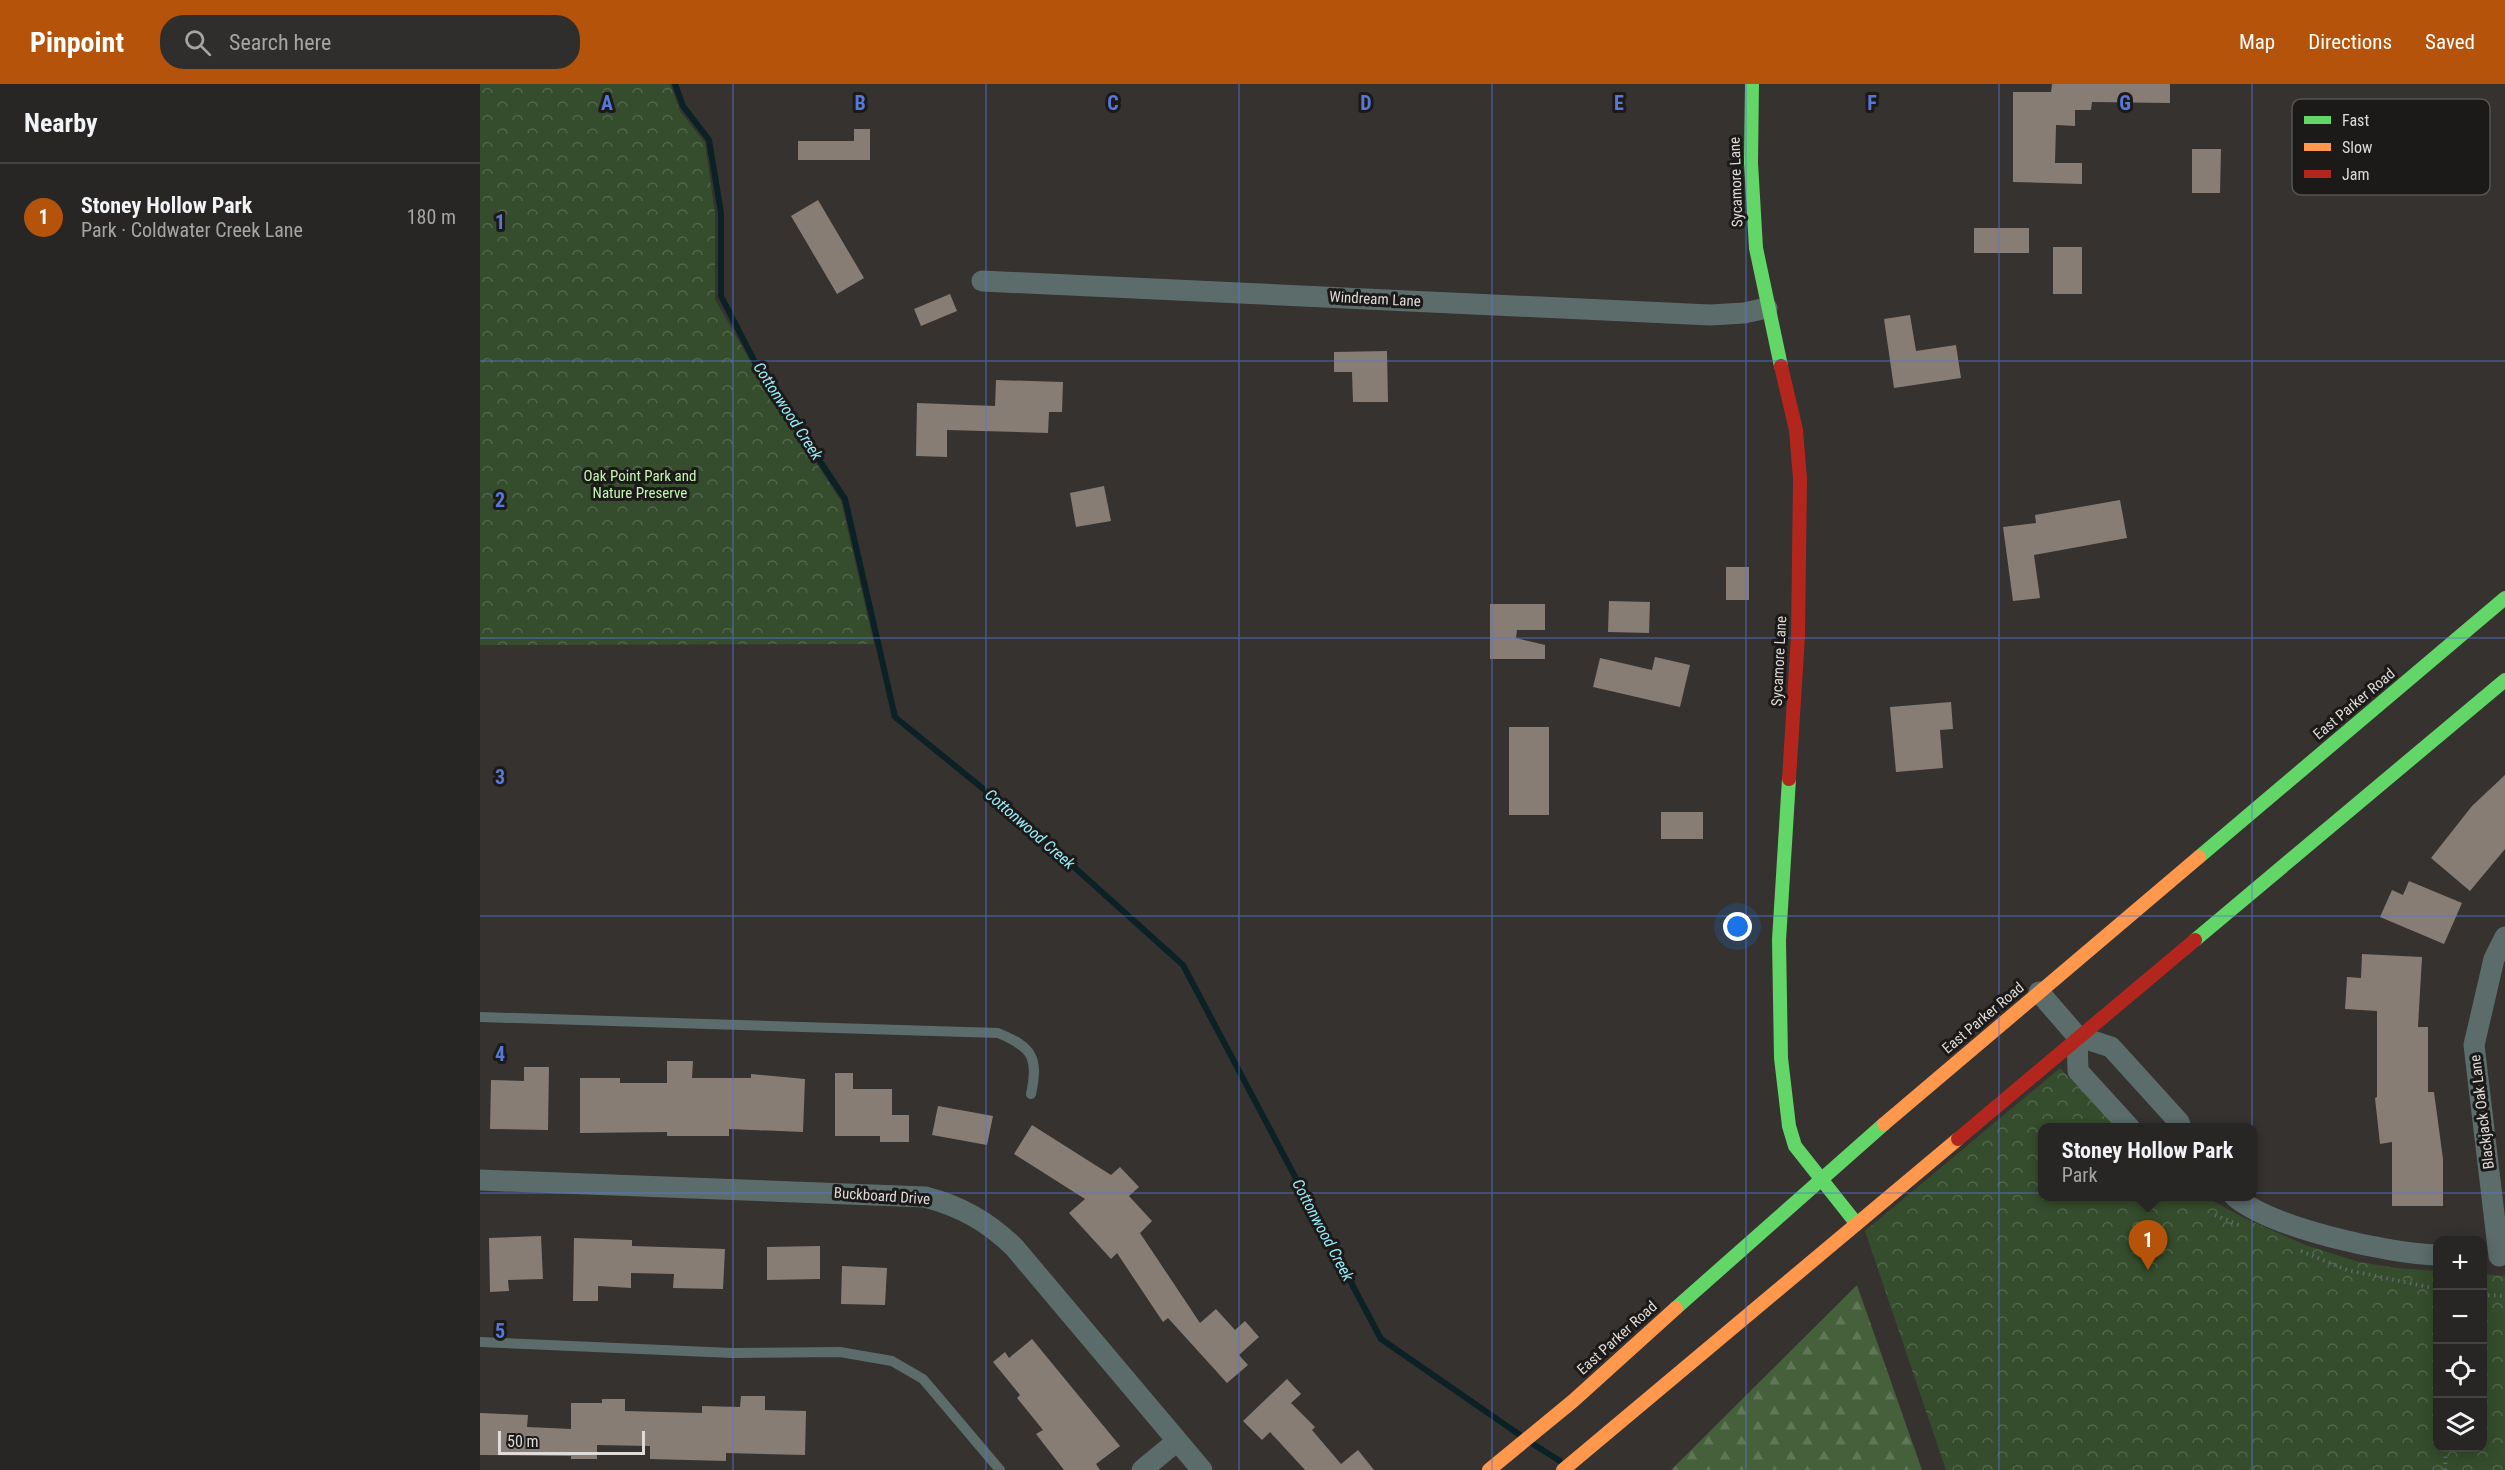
<!DOCTYPE html>
<meta charset="utf-8">
<style>
body{margin:0;font-family:"Roboto Condensed",sans-serif;background:#302e2c;color:#f1f3f6}
.controls{position:absolute;right:18px;bottom:18px;display:grid;overflow:hidden;border-radius:12px;box-shadow:0 3px 15px #0003}
.controls button{width:54px;height:54px;display:grid;place-items:center;padding:0;border:0;border-bottom:2px solid #444341;background:#282624;color:#f1f3f6;font:30px sans-serif}
.scale{position:absolute;left:18px;bottom:15px;width:147px;box-sizing:border-box;padding-left:6px;border:3px solid #dedbd9;border-top:0;font-size:16px;line-height:21px;white-space:nowrap;color:#dedbd9;-webkit-text-stroke:4px #1c1a19;paint-order:stroke}
.you{position:absolute;left:1258px;top:843px;width:21px;height:21px;margin:-15px;border:4px solid #fff;border-radius:50%;background:#1a73e8;box-shadow:0 0 0 9px #1a73e833}
.badge{display:grid;place-items:center;width:39px;height:39px;border-radius:50%;background:#b45309;color:#fff;font-size:20px;font-weight:700}
.pin{position:absolute;translate:-50% -50px;filter:drop-shadow(0 2px 3px #0008)}
.pin::after{content:'';position:absolute;top:32px;width:21px;height:18px;background:inherit;clip-path:polygon(0 0,100% 0,50% 100%)}
.popup{position:absolute;left:1558px;top:1039px;width:219px;height:78px;box-sizing:border-box;display:grid;place-content:center;border-radius:12px;background:#282624;filter:drop-shadow(0 2px 4px #0005);font-size:20px;white-space:nowrap;color:#a5a5a6}
.popup b{font-size:22px;color:#f1f3f6}
.popup::after{content:'';position:absolute;left:50%;top:100%;margin-left:-12px;border:12px solid transparent;border-top-color:#282624}
.list{margin:0;padding:0;list-style:none}
h2{display:flex;justify-content:space-between;align-items:center;height:78px;margin:0;padding:0 24px;font-size:26px}
h2 small{font-size:20px;font-weight:400;color:#a5a5a6}
.list li{display:grid;grid-template-columns:39px 1fr auto;gap:18px;align-items:center;box-sizing:border-box;height:108px;padding:0 24px;border-top:2px solid #444341}
.list b{display:block;font-size:22px;white-space:nowrap}
.list p{margin:0;font-size:20px;white-space:nowrap;color:#a5a5a6}
.list em{font-size:20px;font-style:normal;color:#a5a5a6}
.icon{flex:none;width:33px;height:33px;fill:none;stroke:currentColor;stroke-width:2;stroke-linecap:round;stroke-linejoin:round}
.map{position:relative;flex:none;width:2025px;height:1386px;overflow:hidden}
header{display:flex;align-items:center;gap:36px;box-sizing:border-box;height:84px;padding:0 30px;background:#b45309;color:#fff}
header strong{font-size:28px}
nav{display:flex;gap:33px;margin-inline-start:auto;font-size:21px}
.search{width:420px;height:54px;background:#302e2c;display:flex;align-items:center;gap:15px;box-sizing:border-box;padding:0 21px;border-radius:24px;color:#a5a5a6;font-size:22px}
main{display:flex}
aside{flex:1;background:#282624}
.map>svg:first-child{display:block}
</style>
<header>
<strong>Pinpoint</strong>
<div class="search"><svg class="icon" aria-label="search" viewBox="0 0 24 24"><circle cx="10" cy="10" r="6"/><path d="M15 15l6 6"/></svg>Search here</div>
<nav><a>Map</a><a>Directions</a><a>Saved</a></nav>
</header>
<main>
<aside>
<h2>Nearby<small></small></h2>
<ul class="list">
<li><span class="badge">1</span><div><b>Stoney Hollow Park</b><p>Park · Coldwater Creek Lane</p></div><em>180 m</em></li>
</ul>
</aside>
<div class="map">
<svg width="2025" height="1386" viewBox="0 0 2025 1386">
<defs>
<pattern id="forest-firs" width="22" height="20" patternUnits="userSpaceOnUse" patternTransform="scale(1.5)"><rect width="22" height="20" fill="#45603b"/><path d="M5 1l3.5 6h-7zM16 11l3.5 6h-7z" fill="#5f7657"/></pattern>
<pattern id="park-crowns" width="20" height="18" patternUnits="userSpaceOnUse" patternTransform="scale(1.5)"><rect width="20" height="18" fill="#354d2c"/><path d="M2 6a3 3 0 1 1 6 0M12 15a3 3 0 1 1 6 0" fill="none" stroke="#52664a"/></pattern>
</defs>
<rect width="100%" height="100%" fill="#353230"/>
<path fill="url(#forest-firs)" d="M1377 1201 1442 1386H1191Z"/>
<path fill="url(#park-crowns)" d="M0 0H190L200 27 225 59 235 129V215L274 284 361 417 394 560 0 561Z
M1580 984 1637 1043 1563 1044V1112L1726 1113 1764 1134 1828 1162 1879 1178 1917 1184 1957 1187 1958 1364H2002L2003 1190 2025 1192V1386H1466L1385 1147Z"/>
<g fill="none" stroke-linecap="round" stroke-linejoin="round">
<path stroke="#0c2125" stroke-width="6" d="M195 0 203 22 229 56 241 129V212L277 282 365 415 415 633 544 738 703 881 901 1255 1040 1351
M1053 1360 1080 1377"/>
</g>
<path fill="#887d75" d="M1572 0H1690V19L1612 18 1611 26H1595V42L1576 41 1575 79H1602V100L1533 98V8H1571Z
M374 45H390V76H318V57H374Z
M1712 65H1741L1740 109H1712Z
M338 116 384 194 357 210 311 132Z
M1494 144H1549V169H1494Z
M1573 163H1602V210H1573Z
M470 210 477 227 441 242 434 225Z
M1430 231 1436 267 1476 261 1481 294 1414 304 1404 235Z
M907 267 908 318H873L872 288H854V268Z
M516 296 583 298 582 328H569L568 349 467 346V373L436 372 437 319 515 322Z
M624 402 631 437 596 443 590 409Z
M1640 416 1647 454 1554 471 1560 514 1533 517 1523 443 1556 439 1555 431Z
M1246 483H1269V516H1246Z
M1129 517 1170 518 1169 549 1128 548Z
M1010 520H1065V546H1037L1036 554 1065 561V575H1010Z
M1175 573 1210 581 1200 623 1113 603 1120 574 1172 586Z
M1471 618 1473 645 1460 646 1463 684 1416 688 1410 623Z
M1029 643H1069V731H1029Z
M2025 691V765L1990 807 1951 774 1992 722Z
M1181 728H1223V755H1181Z
M1929 797 1982 819 1964 860 1900 833 1912 806 1923 811Z
M1882 870 1942 873 1938 943H1948V1008H1954L1963 1075V1122H1912V1058L1900 1060 1895 1014 1897 1013V927L1865 925 1867 893 1881 894Z
M187 977H213L212 994H271V990L325 995 323 1048 249 1045V1052H187V1048L100 1049V994H140V999H187Z
M44 983H69L68 1046 10 1045 11 996 44 997Z
M355 989H373V1005H412V1031H429V1058H400V1052H355Z
M458 1022 513 1032 507 1061 452 1051Z
M552 1041 631 1091 640 1083 659 1103 649 1112 672 1137 660 1149 720 1239 736 1225 755 1246 765 1237 779 1253 759 1271 768 1281 747 1299 688 1234 683 1238 637 1169 631 1175 589 1129 605 1115 534 1070Z
M61 1152 63 1195 28 1196 29 1207 10 1208 9 1154Z
M94 1154 152 1156V1162L245 1165 243 1205 193 1204 194 1190 151 1189V1204L118 1202V1217H93Z
M340 1162V1195L287 1196V1163Z
M362 1182 407 1184 405 1221 361 1220Z
M552 1255 640 1362 616 1380 620 1386H584L556 1350 563 1346 537 1314 540 1311 513 1278 525 1268 529 1274Z
M807 1295 821 1310 811 1319 835 1343 832 1346 861 1380 878 1366 894 1386H825L790 1348 782 1356 763 1337Z
M261 1312H285V1326L326 1327 325 1371 246 1369V1377L170 1375V1362L117 1361V1375H91V1372L0 1371V1329L48 1331 47 1343 91 1345V1319H122V1315H145V1327L222 1329V1322L260 1323Z"/>
<g fill="none" stroke-linecap="round" stroke-linejoin="round">
<path stroke="#5f6867" stroke-width="4" stroke-dasharray="1.5 4.5" stroke-linecap="butt" d="M1735 1131 1759 1141
M1821 1167 1867 1186 1958 1205
M2002 1211 2025 1212
M1965 1386 1966 1364"/>
<path stroke="#5b6c6b" stroke-width="10" d="M0 933 518 949C552 963 559 973 551 1010
M0 1258 252 1269 360 1268 412 1277 443 1295 520 1386"/>
<path stroke="#5b6c6b" stroke-width="21" d="M502 197 1230 231 1264 229 1287 224
M1559 908 1597 952 1631 963 1699 1038 1701 1044
M1597 952 1598 987 1650 1044
M0 1096 445 1113C480 1122 507 1137 534 1163L722 1386
M1754 1112C1791 1144 1909 1170 1958 1171
M2019 1172 1994 961 2014 875 2025 853
M662 1386 697 1357"/>
<path stroke="#63d668" stroke-width="14" d="M1272 0 1271 79 1276 164 1301 282
M1309 695 1299 856 1301 974 1309 1042 1315 1062 1376 1139
M1719 773 2025 514
M1715 856 2025 596
M1196 1224 1404 1040"/>
<path stroke="#ff974d" stroke-width="14" d="M1404 1040 1719 773
M1009 1386 1093 1317 1196 1224
M1083 1386 1478 1055"/>
<path stroke="#b3261e" stroke-width="14" d="M1301 282 1316 346 1320 395 1318 552 1309 695
M1478 1055 1715 856"/>
</g>
<path fill="none" stroke="#5778d8" stroke-width="1.5" stroke-opacity="0.55" d="M253 0V1386M506 0V1386M759 0V1386M1012 0V1386M1266 0V1386M1519 0V1386M1772 0V1386M0 277H2025M0 554H2025M0 832H2025M0 1109H2025"/>
<g text-anchor="middle" dominant-baseline="central" stroke-width="6" stroke-linejoin="round" paint-order="stroke">
<g font-size="15" fill="#dedbd9" stroke="#1c1a19">
<text transform="translate(1256 98) rotate(-92)">Sycamore Lane</text>
<text transform="translate(895 215) rotate(3)">Windream Lane</text>
<text transform="translate(1299 577) rotate(-87)">Sycamore Lane</text>
<text transform="translate(1874 620) rotate(-40)">East Parker Road</text>
<text transform="translate(1503 934) rotate(-40)">East Parker Road</text>
<text transform="translate(2002 1028) rotate(-97)">Blackjack Oak Lane</text>
<text transform="translate(402 1112) rotate(4)">Buckboard Drive</text>
<text transform="translate(1137 1254) rotate(-42)">East Parker Road</text>
</g>
<g font-size="15" fill="#c2f6b1" stroke="#1c1a19">
<text x="160" y="392">Oak Point Park and<tspan x="160" dy="17">Nature Preserve</tspan></text>
</g>
<g font-size="16" font-style="italic" fill="#98edfd" stroke="#1c1a19">
<text transform="translate(308 327) rotate(57)">Cottonwood Creek</text>
<text transform="translate(550 745) rotate(41)">Cottonwood Creek</text>
<text transform="translate(843 1146) rotate(62)">Cottonwood Creek</text>
</g>
</g>
<rect x="1812" y="15" width="198" height="96" rx="9" fill="#1c1a19" stroke="#565453" stroke-width="1.5"/>
<rect x="1824" y="32" width="27" height="8" fill="#63d668"/>
<rect x="1824" y="59" width="27" height="8" fill="#ff974d"/>
<rect x="1824" y="86" width="27" height="8" fill="#b3261e"/>
<g font-size="16" fill="#dedbd9">
<text x="1862" y="42">Fast</text>
<text x="1862" y="69">Slow</text>
<text x="1862" y="96">Jam</text>
</g>
<g font-size="20" text-anchor="middle" font-weight="bold" fill="#5778d8" stroke="#1c1a19" stroke-width="6" stroke-linejoin="round" paint-order="stroke">
<text x="127" y="26">A</text>
<text x="380" y="26">B</text>
<text x="633" y="26">C</text>
<text x="886" y="26">D</text>
<text x="1139" y="26">E</text>
<text x="1392" y="26">F</text>
<text x="1645" y="26">G</text>
<text x="20" y="145">1</text>
<text x="20" y="423">2</text>
<text x="20" y="700">3</text>
<text x="20" y="977">4</text>
<text x="20" y="1254">5</text>
</g>
</svg>
<div class="controls">
<button>+</button>
<button>−</button>
<button><svg class="icon" aria-label="locate" viewBox="0 0 24 24"><circle cx="12" cy="12" r="6"/><path d="M12 2v4M12 18v4M2 12h4M18 12h4"/></svg></button>
<button><svg class="icon" aria-label="layers" viewBox="0 0 24 24"><path d="M12 4l9 5-9 5-9-5zM3 14l9 5 9-5"/></svg></button>
</div>
<div class="scale">50 m</div>
<div class="you"></div>
<div class="pin badge" style="left:1668px;top:1186px">1</div>
<div class="popup"><b>Stoney Hollow Park</b>Park</div>
</div>
</main>
